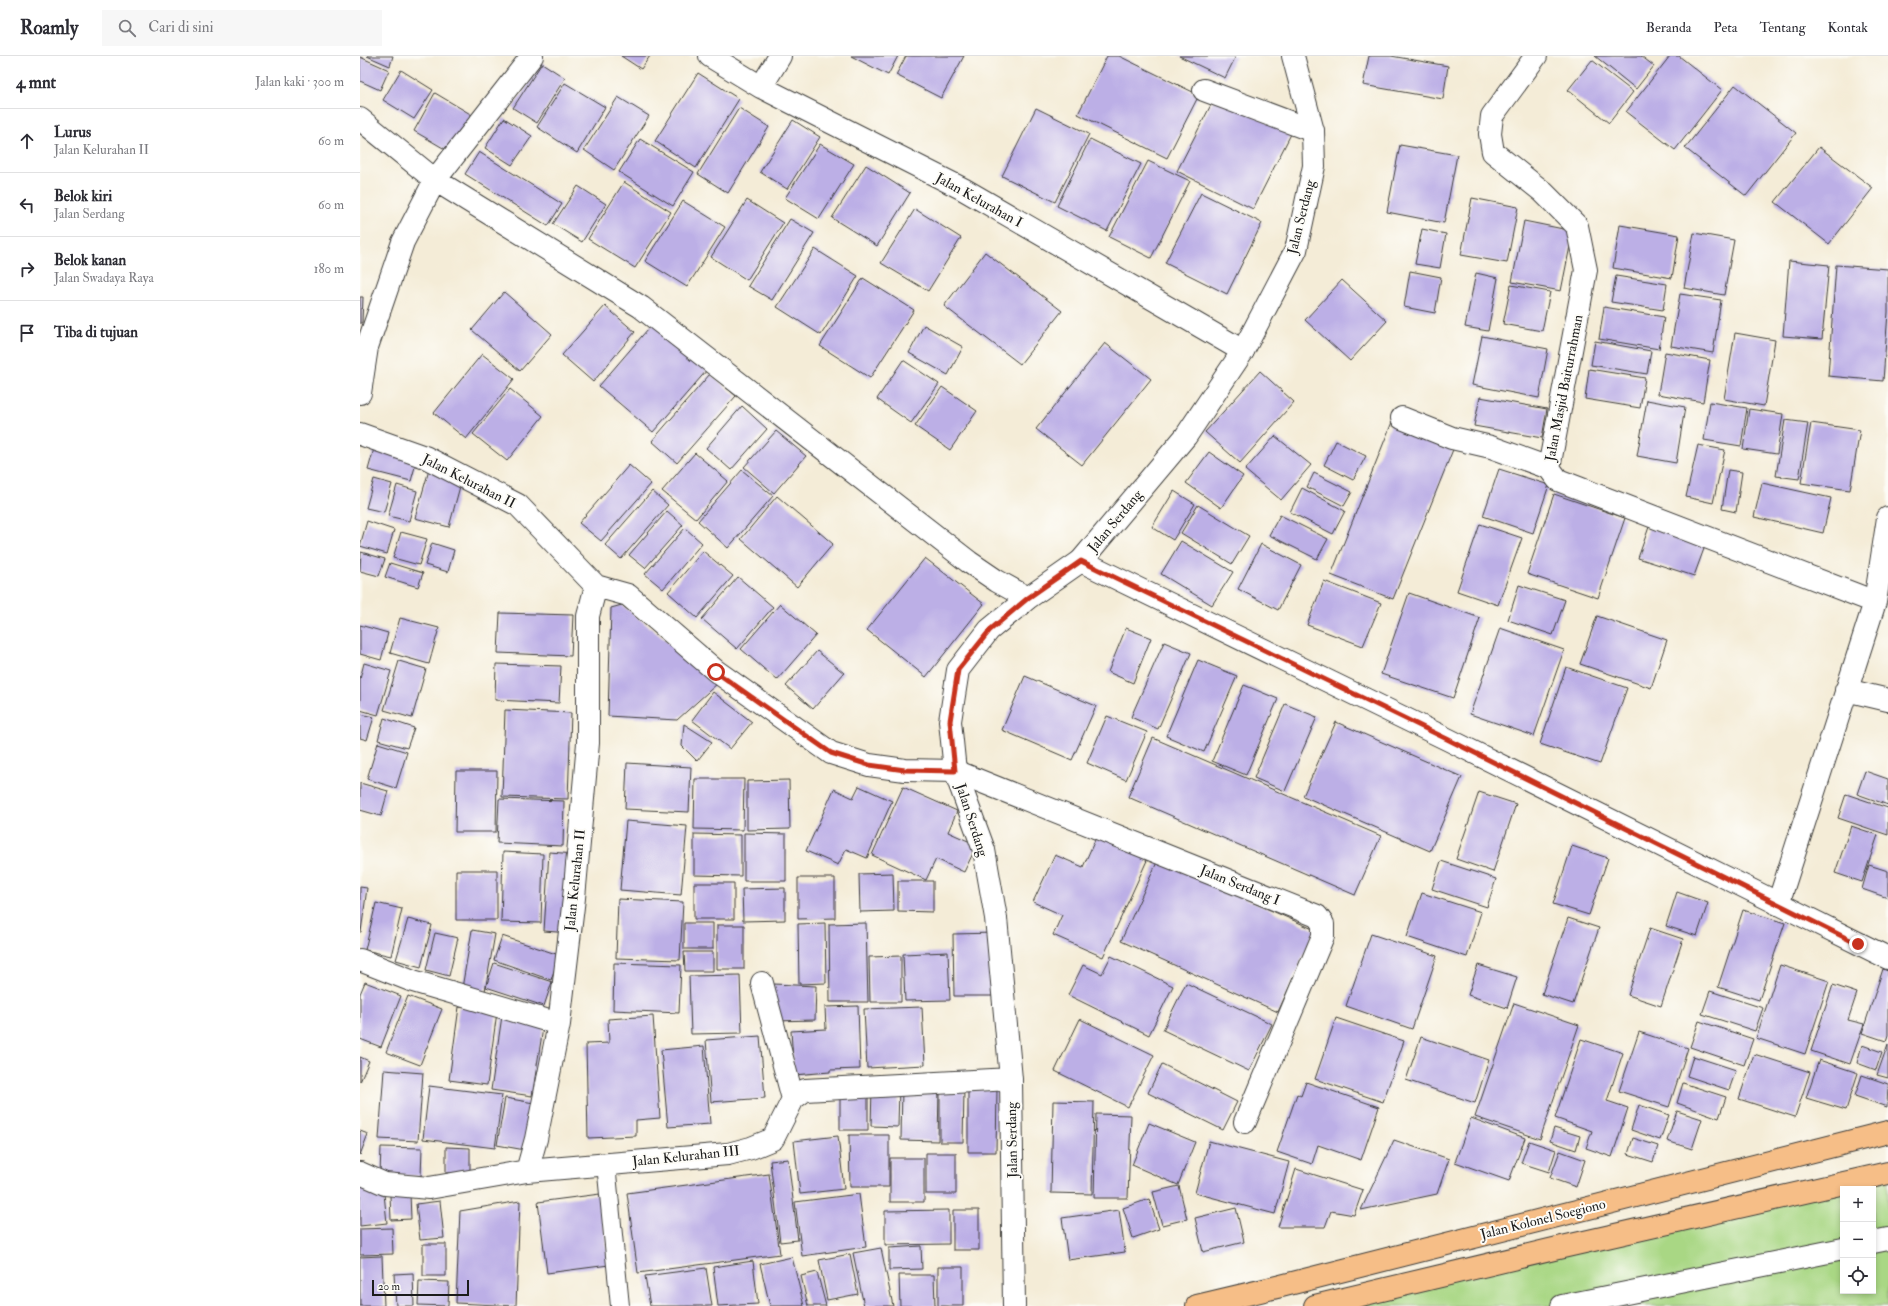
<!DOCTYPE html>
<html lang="id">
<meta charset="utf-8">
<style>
body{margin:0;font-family:"IM FELL Double Pica",serif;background:#f7f7f7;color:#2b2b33}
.controls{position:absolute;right:12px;bottom:12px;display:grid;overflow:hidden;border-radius:0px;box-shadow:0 2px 6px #0003}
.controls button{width:36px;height:36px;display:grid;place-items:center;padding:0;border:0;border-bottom:1px solid #e1e1e2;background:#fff;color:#2b2b33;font:20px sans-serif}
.scale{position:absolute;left:12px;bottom:10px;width:97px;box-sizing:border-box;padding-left:4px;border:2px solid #1c1c1c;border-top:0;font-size:11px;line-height:14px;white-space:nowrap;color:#1c1c1c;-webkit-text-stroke:3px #fdfcf7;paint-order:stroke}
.stop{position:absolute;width:12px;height:12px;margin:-9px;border:3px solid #c8321e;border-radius:50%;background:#fff}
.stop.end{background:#c8321e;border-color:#fff;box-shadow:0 1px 4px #0008}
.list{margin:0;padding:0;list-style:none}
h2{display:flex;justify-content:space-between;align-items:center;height:52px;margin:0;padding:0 16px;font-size:17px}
h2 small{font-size:13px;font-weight:400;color:#7c7c81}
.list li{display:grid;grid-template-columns:26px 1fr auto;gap:12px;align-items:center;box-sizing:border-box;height:64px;padding:0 16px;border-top:1px solid #e1e1e2}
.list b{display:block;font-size:15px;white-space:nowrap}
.list p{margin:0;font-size:13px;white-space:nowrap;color:#7c7c81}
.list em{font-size:13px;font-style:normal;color:#7c7c81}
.icon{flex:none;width:22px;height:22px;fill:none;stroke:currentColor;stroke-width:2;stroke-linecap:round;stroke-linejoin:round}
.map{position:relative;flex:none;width:1528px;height:1250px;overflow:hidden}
header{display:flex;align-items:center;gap:24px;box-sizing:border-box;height:56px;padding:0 20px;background:#fff;border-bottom:1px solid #e1e1e2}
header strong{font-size:19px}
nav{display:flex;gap:22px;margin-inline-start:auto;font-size:14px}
.search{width:280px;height:36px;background:#f7f7f7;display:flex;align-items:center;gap:10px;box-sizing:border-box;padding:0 14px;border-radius:0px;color:#7c7c81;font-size:15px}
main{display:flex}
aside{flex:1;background:#fff}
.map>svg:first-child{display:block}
</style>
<header>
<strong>Roamly</strong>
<div class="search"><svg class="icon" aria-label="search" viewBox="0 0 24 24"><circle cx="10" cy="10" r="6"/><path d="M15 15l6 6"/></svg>Cari di sini</div>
<nav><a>Beranda</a><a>Peta</a><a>Tentang</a><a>Kontak</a></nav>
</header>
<main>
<aside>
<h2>4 mnt<small>Jalan kaki · 300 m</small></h2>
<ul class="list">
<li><svg class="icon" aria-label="ahead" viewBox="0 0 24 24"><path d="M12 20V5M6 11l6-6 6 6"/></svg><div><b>Lurus</b><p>Jalan Kelurahan II</p></div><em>60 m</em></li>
<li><svg class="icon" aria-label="left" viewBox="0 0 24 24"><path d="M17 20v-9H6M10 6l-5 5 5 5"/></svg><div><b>Belok kiri</b><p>Jalan Serdang</p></div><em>60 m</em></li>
<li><svg class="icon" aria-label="right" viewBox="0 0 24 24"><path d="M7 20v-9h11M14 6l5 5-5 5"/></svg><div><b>Belok kanan</b><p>Jalan Swadaya Raya</p></div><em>180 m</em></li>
<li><svg class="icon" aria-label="arrive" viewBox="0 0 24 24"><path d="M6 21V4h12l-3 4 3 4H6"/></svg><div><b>Tiba di tujuan</b></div></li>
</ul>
</aside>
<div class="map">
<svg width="1528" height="1250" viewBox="0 0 1528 1250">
<rect width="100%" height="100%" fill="#fdfcf7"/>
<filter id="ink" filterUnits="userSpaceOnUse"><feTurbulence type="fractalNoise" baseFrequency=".025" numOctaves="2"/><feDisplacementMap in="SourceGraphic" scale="8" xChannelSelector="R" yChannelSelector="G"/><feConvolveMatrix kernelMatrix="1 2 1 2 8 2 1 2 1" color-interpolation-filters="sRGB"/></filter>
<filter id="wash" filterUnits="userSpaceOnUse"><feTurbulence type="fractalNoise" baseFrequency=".012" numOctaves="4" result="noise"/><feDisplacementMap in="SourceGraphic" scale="16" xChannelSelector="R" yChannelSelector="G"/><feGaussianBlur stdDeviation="0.9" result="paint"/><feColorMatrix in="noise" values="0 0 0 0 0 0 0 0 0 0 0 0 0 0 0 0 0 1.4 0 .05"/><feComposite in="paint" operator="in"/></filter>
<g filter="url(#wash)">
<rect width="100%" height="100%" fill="#f4ecd7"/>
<path fill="#a9d784" stroke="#627a50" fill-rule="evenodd" d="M1528 1117V1250H955ZM1483 1133H1513V1235H1483Z"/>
<g id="blocks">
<path fill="#bcafe6" d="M7 0H33L30 10Z
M261 0H290L281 13Z
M491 0H538L528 19Z
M546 0H604L581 42 536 19Z
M747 0H759L839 39 807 102 718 58Z
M819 0H876L865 22Z
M1009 0H1031L1088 10 1083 43 1003 29Z
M1235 0H1281L1294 10 1276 33Z
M1310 0H1319L1362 34 1315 94 1266 56Z
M0 1 29 14 20 34 0 25Z
M1232 4 1273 36 1249 67 1208 34Z
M182 7 205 22 177 67 153 52Z
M41 14 73 34 54 63 23 44Z
M338 17 379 43 336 112 295 85Z
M205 27 245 51 217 97 177 71Z
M1375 29 1436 77 1386 140 1325 92Z
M75 37 112 59 90 96 54 75Z
M258 41 289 60 254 114 224 94Z
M855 41 931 78 893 153 817 115Z
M379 52 409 71 368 137 338 118Z
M676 52 729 78 695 146 642 120Z
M144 62 172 80 152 109 125 92Z
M433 64 460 81 427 133 400 116Z
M280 83 334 116 313 150 259 116Z
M730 83 781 108 747 175 697 150Z
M460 88 494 108 459 163 425 142Z
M1040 89 1097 99 1084 167 1027 156Z
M1459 91 1513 132 1469 188 1415 146Z
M119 96 202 148 188 170 105 118Z
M788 105 830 125 791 202 749 181Z
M506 109 550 137 517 190 472 162Z
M264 126 311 156 275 212 228 183Z
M218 130 246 148 222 186 193 168Z
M841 137 902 167 867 238 805 207Z
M1112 142 1158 151 1147 207 1101 199Z
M387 144 423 167 387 224 351 201Z
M323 145 365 171 327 231 285 205Z
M555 153 601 182 568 235 521 207Z
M430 163 454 177 412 244 388 230Z
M1164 165 1213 175 1201 235 1152 226Z
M1260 169 1319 179 1312 222 1253 212Z
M1062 173 1086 178 1080 212 1055 208Z
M1334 177 1374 184 1364 239 1324 232Z
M455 193 498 220 461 279 417 251Z
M625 196 702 255 660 308 584 250Z
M1429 205 1469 209 1462 283 1423 280Z
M1476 209 1528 213V256L1523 325 1468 320Z
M1050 215 1081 221 1075 257 1044 251Z
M1116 217 1138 222 1128 275 1105 271Z
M1256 220 1307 228 1303 254 1251 246Z
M503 222 554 254 510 322 460 290Z
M982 224 1027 265 990 305 945 264Z
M1151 229 1190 236 1182 275 1143 268Z
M144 236 192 278 160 315 112 274Z
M1320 238 1361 244 1353 297 1311 290Z
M0 241H3L2 267H0Z
M245 250 275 276 233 326 202 299Z
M1244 251 1304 261 1299 293 1239 283Z
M294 266 348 313 293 376 239 330Z
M564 269 603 291 588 319 549 297Z
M1375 277 1415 284 1404 350 1364 343Z
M1122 280 1188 293 1179 342 1112 329Z
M1235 285 1291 295 1287 318 1231 309Z
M745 287 791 323 722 409 676 373Z
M1305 296 1350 304 1343 346 1298 338Z
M122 298 154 323 106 383 74 357Z
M543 304 579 328 551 367 517 343Z
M1229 313 1285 322 1280 352 1225 343Z
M900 315 934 346 880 407 845 376Z
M350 318 376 340 317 407 292 385Z
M582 331 617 355 590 394 555 370Z
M150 333 183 360 147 405 113 378Z
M1120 341 1187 353 1182 382 1114 370Z
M1287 344 1325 351 1316 407 1277 400Z
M1350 346 1387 352 1381 390 1344 384Z
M382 350 407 373 371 414 346 392Z
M1389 353 1423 358 1417 398 1383 393Z
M1425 364 1448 367 1439 423 1416 420Z
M1032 366 1094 391 1033 543 971 519Z
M1451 367 1500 374 1490 434 1441 427Z
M416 375 446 400 414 437 384 411Z
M915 380 951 409 921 444 885 414Z
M976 385 1006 400 993 424 964 409Z
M15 389 58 400 51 425 8 414Z
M1338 389 1365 394 1353 447 1326 441Z
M849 396 883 420 861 452 826 427Z
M335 397 368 425 336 463 302 435Z
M269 409 291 428 241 485 219 467Z
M1139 413 1189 429 1173 477 1123 460Z
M69 414 102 423 89 471 55 462Z
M382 414 413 440 368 492 338 465Z
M1368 414 1382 416 1376 456 1362 453Z
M954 417 992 436 984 450 947 431Z
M14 423 32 428 24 456 6 452Z
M1402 427 1471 442 1463 477 1394 461Z
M37 429 57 435 49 465 28 460Z
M942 432 985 455 973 478 930 456Z
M292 435 308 449 261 503 245 489Z
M814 435 835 448 813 484 792 471Z
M1194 438 1265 462 1238 542 1167 518Z
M417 440 473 488 437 531 381 483Z
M838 449 889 480 872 508 821 477Z
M307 455 323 469 285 512 269 499Z
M920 459 968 483 957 503 909 479Z
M7 465 34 474 27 498 0 490Z
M1120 468 1162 482 1138 549 1097 535Z
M1289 471 1345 490 1334 520 1278 502Z
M325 472 342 487 303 533 285 518Z
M41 476 67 483 59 509 33 502Z
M821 485 873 516 852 549 801 518Z
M72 487 94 494 88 516 65 509Z
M901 488 941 509 918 554 878 533Z
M343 495 373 520 337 562 308 536Z
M1 496 25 503 19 520 0 515Z
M565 502 624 548 566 621 507 574Z
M30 507 63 517 58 531 25 521Z
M378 521 413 551 377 593 342 563Z
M964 525 1021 547 1003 590 947 569Z
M1159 529 1205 544 1193 579 1148 564Z
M1049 537 1120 562 1093 642 1021 618Z
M420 548 456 579 417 624 381 593Z
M262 549 358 627 317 664 248 660 251 552Z
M140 557 213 559 211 600 138 597Z
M1237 560 1307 584 1291 632 1220 608Z
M40 562 79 572 69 608 30 597Z
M0 569 28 577 21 604 0 598Z
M766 572 791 582 773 627 748 616Z
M1140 572 1204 594 1174 680 1110 658Z
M804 586 831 597 798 673 771 661Z
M457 595 484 617 453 653 426 630Z
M838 604 877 620 844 696 806 680Z
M39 605 66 613 52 662 24 654Z
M4 607 31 615 18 659 0 654V623Z
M136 608 201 610 199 647 135 644Z
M1206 611 1267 632 1240 708 1180 688Z
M665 620 736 650 712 704 642 674Z
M884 629 918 643 886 719 852 705Z
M353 636 392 666 370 693 332 664Z
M925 648 957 661 925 735 894 722Z
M145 654 211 657 208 743 142 741Z
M0 658 14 661 7 684 0 682Z
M747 660 787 676 766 724 727 707Z
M24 662 54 672 47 692 18 684Z
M976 666 1102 721 1070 795 943 740Z
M324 668 352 686 337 705 322 690Z
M793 682 1021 780 995 839 768 741Z
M18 687 47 696 36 732 7 723Z
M267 707 331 711 329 756 265 753Z
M96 715H137L136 776H95Z
M1505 715 1528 723V749L1497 738Z
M335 723H384L383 774 334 773Z
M429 724 430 773 387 774V725Z
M0 727 28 735 21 760 0 754Z
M499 730 532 745 507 802 486 793 478 809 446 795 474 733 493 742Z
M543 731 597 755 588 776 617 789 604 816 576 803 566 824 512 799Z
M1119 736 1156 748 1133 816 1096 803Z
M1486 738 1528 752V779L1478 762Z
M139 743 204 745 203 790 137 787Z
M266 765 327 770 321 839 260 834Z
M1491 770 1518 779 1502 826 1475 817Z
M384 777 426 778V825H384Z
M738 777 789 800 743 901 693 879 702 859 673 846 695 799 723 811Z
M334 778 381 779V820L334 819Z
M1212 790 1248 802 1229 859 1193 848Z
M143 796 183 798 181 867 141 866Z
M189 796 215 798 210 877 184 875Z
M798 804 955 874 918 956 761 885Z
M1081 805 1136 823 1127 851 1072 833Z
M1509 809 1528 815V842L1502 833Z
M96 814H137V864H96Z
M533 817 534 855 500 856 499 818Z
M438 822H475V862L438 863Z
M538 825H573V856L538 855Z
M334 827H374V863H334Z
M0 831 7 832 1 876H0Z
M425 832V864L383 865 382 833Z
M1317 836 1348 847 1337 880 1306 870Z
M1062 837 1121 856 1107 901 1047 881Z
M258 843 323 846 320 904 256 902Z
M16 847 42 853 31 900 5 894Z
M1383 854 1425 867 1399 944 1358 931Z
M1208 862 1239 872 1213 948 1182 938Z
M48 863 72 869 61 911 36 904Z
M324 867H353V893H324Z
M465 867 466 927 439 928 438 868Z
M506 867 508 946H470L469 868Z
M357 869H384V913H357Z
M1290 872 1323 883 1301 950 1268 939Z
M112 874 135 878 125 935 102 932Z
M75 877 98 882 89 920 66 914Z
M635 877 637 940H594L593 878Z
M1011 878 1077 900 1052 973 986 950Z
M142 880 199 899 191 924 134 904Z
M324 896H353V915H325Z
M588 896 590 944 545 945 543 898Z
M541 900V946H510L509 901Z
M751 900 813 930 789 979 708 939 723 909 742 918Z
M134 907 192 926 184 950 126 931Z
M254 907 321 909 319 957 253 954Z
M1118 909 1157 921 1147 952 1108 939Z
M1420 909 1469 925 1445 998 1396 982Z
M1523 913 1528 915V979L1526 985 1502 977Z
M380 919 382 977 331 978 329 920Z
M5 926 41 940 21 991 0 983V938Z
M826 927 912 968 889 1015 803 974Z
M413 928 456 930 455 964 414 965Z
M1473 929 1497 937 1488 964 1504 968 1490 1008 1451 995Z
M1350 935 1403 952 1395 975 1342 958Z
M48 940 82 953 60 1009 26 996Z
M1154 947 1219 969 1180 1083 1115 1061Z
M498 950 500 1013 470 1014V1016L434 1019 431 975 466 973 465 951Z
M99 951 137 956 127 1029 89 1024Z
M562 951 565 1009 507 1012 504 953Z
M142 960 184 966 172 1040 131 1034Z
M293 960 300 1062 276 1064V1080L228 1082 226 988 249 987 248 963Z
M976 962 1044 985 1023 1046 955 1023Z
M720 963 794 999 768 1051 695 1015Z
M1339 965 1393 983 1384 1009 1330 991Z
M1279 976 1328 992 1309 1051 1259 1035Z
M400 980 405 1042 351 1046 346 984Z
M1061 981 1129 1004 1115 1047 1046 1024Z
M1221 983 1263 997 1247 1045 1268 1052 1252 1101 1226 1092 1232 1075 1195 1062Z
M1528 988V1022L1517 1019Z
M1502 989 1522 996 1516 1014 1497 1007Z
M344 990 350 1068 308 1071 301 994Z
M1394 998 1450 1016 1435 1061 1379 1043Z
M1333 1000 1376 1014 1369 1034 1327 1020Z
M0 1001 9 1005 0 1026Z
M1459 1004 1498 1017 1486 1054 1446 1042Z
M802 1008 877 1046 863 1074 788 1037Z
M24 1014 63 1017 58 1085 19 1083Z
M1502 1019 1528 1028 1527 1051 1495 1040Z
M946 1026 1019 1051 1001 1104 958 1089 952 1108 917 1096 937 1038 941 1040Z
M1323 1027 1366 1041 1359 1062 1317 1047Z
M69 1030 142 1039 135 1092 63 1083Z
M512 1032H539L538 1071 511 1070Z
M542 1032 579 1033 578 1085 541 1084Z
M580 1033 604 1034 603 1086H580Z
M608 1034H637L636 1096H608Z
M480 1035H508V1074H480Z
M145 1042 174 1047 165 1094 137 1089Z
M693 1045 734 1046 732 1138 691 1137Z
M1279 1049 1309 1059 1300 1084 1271 1074Z
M1317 1055 1342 1063 1332 1093 1307 1085Z
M736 1058 771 1059 768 1142H734Z
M1111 1062 1165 1082 1149 1125 1095 1106Z
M789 1067 835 1086 818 1129 772 1109Z
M1194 1072 1220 1080 1216 1094 1190 1085Z
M0 1075 8 1078 0 1099Z
M489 1079H529V1131H490Z
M478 1080 484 1133 440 1138 434 1085Z
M1273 1082 1298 1090 1293 1106 1268 1098Z
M1034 1084 1089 1103 1077 1138 1001 1154Z
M849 1085 929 1106 915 1158 835 1137Z
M1169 1085 1196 1094 1189 1116 1161 1107Z
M21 1091 62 1092 61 1120 20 1118Z
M86 1091 110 1092V1117H86Z
M1200 1095 1225 1104 1216 1131 1190 1122Z
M566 1097H596V1138H566Z
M530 1102H564V1146H530Z
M428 1103 438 1184 420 1186 410 1105Z
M936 1113 1003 1134 994 1159 971 1155 965 1171H918Z
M409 1118 420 1198 278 1217 267 1137Z
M23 1128 27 1167 0 1170V1130Z
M819 1130 827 1163 802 1169 793 1136Z
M50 1138 51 1163 31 1164 30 1139Z
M240 1138 249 1209 187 1217 178 1146Z
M499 1138 506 1191 442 1200 435 1146Z
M789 1143 799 1173 773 1182 763 1152Z
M80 1145 84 1182 60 1184 56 1148Z
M160 1145 156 1250 96 1247 100 1155Z
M876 1152 884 1186 843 1196 835 1162Z
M589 1154V1188L525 1189V1155Z
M593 1154H619V1194H593Z
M759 1154 765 1196 708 1204 702 1162Z
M32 1172 33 1198 0 1199V1173Z
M63 1188H86V1220H63Z
M561 1190 562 1213 529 1214V1192Z
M521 1192 533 1250H504L493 1197Z
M490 1198 498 1238 467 1244 459 1204Z
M22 1200 24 1250H0V1201Z
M432 1201 444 1250H410L400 1208Z
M393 1205 398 1248 358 1250 353 1211Z
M578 1211H603V1250H578Z
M346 1212 352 1250H290L285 1220Z
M457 1216 466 1250H448L441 1220Z
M53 1217 54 1250H36L34 1218Z
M539 1219H574L575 1250H540Z
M59 1225 89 1226 88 1250 58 1249Z"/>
</g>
</g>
<g filter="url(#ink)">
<use href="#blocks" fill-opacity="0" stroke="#3c3b38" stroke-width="1"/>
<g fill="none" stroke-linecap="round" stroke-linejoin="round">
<defs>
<path id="service" d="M246 1108 260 1250"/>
<path id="pedestrian" d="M1513 1186 1528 1183
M1202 1250 1483 1193"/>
<path id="minor" d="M350 0 401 31 603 133 883 295
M1176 0 1132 60 1130 78 1133 96 1183 136 1217 170 1226 214 1189 412 1198 424 1515 546
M401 31 420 0
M844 34 953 75
M0 63 75 124 281 251 609 506 637 525 668 542
M0 337 7 291 43 186 75 124 172 0
M1042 362 1092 382 1131 391 1189 412
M0 378 65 401 158 449 236 530 268 539 356 615 471 697 509 709 545 714 595 715 957 860 963 868V880L885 1066
M1486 634 1528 644
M1418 848 1515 546 1528 462
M0 904 53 925 199 968
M402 927 433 1043
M167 1115 176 1083 199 968 214 842 228 687V560L236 530
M0 1117 25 1128 69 1132 167 1115 368 1098 391 1092 413 1083 433 1043 445 1034 651 1023
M654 1250 651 1023 636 862 624 794 595 715 590 665 598 614 629 574 668 542 721 505"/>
<path id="tertiary" d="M933 0 953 75 954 110 936 194 883 295 826 380 721 505 1087 683 1528 902"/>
<path id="primary" d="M837 1250 921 1230 1528 1076
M955 1250 1198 1192 1528 1117"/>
</defs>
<use href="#service" stroke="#3c3b38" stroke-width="20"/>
<use href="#pedestrian" stroke="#3c3b38" stroke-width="24"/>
<use href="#minor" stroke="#3c3b38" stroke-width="24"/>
<use href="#tertiary" stroke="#3c3b38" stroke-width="24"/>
<use href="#primary" stroke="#3c3b38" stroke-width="24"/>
<use href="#service" stroke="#fff" stroke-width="18"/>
<use href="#pedestrian" stroke="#fff" stroke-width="22"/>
<use href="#minor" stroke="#fff" stroke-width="22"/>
<use href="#tertiary" stroke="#fff" stroke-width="22"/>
<use href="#primary" stroke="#f6be87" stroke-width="22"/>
</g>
</g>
<g fill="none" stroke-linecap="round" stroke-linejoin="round" filter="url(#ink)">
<path stroke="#c8321e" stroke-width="5" d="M356 616 471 697 509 709 545 714 595 715 590 665 598 614 630 574 668 542 721 505 1087 683 1498 888"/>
</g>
<g text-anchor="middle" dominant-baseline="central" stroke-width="4" stroke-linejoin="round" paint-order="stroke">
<g font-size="14" fill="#1c1c1c" stroke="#fdfcf7">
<text transform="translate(619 144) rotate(29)">Jalan Kelurahan I</text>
<text transform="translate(941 161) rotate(-76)">Jalan Serdang</text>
<text transform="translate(1204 332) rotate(-79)">Jalan Masjid Baiturrahman</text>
<text transform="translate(109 425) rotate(27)">Jalan Kelurahan II</text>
<text transform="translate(755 465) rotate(-50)">Jalan Serdang</text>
<text transform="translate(612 764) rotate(72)">Jalan Serdang</text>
<text transform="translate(215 824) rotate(-84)">Jalan Kelurahan II</text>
<text transform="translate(880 829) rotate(22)">Jalan Serdang I</text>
<text transform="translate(652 1084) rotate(-91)">Jalan Serdang</text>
<text transform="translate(326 1100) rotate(-6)">Jalan Kelurahan III</text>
<text transform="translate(1183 1163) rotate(-14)">Jalan Kolonel Soegiono</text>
</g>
</g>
</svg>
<div class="controls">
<button>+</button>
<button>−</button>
<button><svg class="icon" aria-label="locate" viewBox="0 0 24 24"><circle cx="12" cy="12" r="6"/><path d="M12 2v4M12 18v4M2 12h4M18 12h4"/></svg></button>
</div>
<div class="scale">20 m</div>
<div class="stop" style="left:356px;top:616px"></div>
<div class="stop end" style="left:1498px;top:888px"></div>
</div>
</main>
